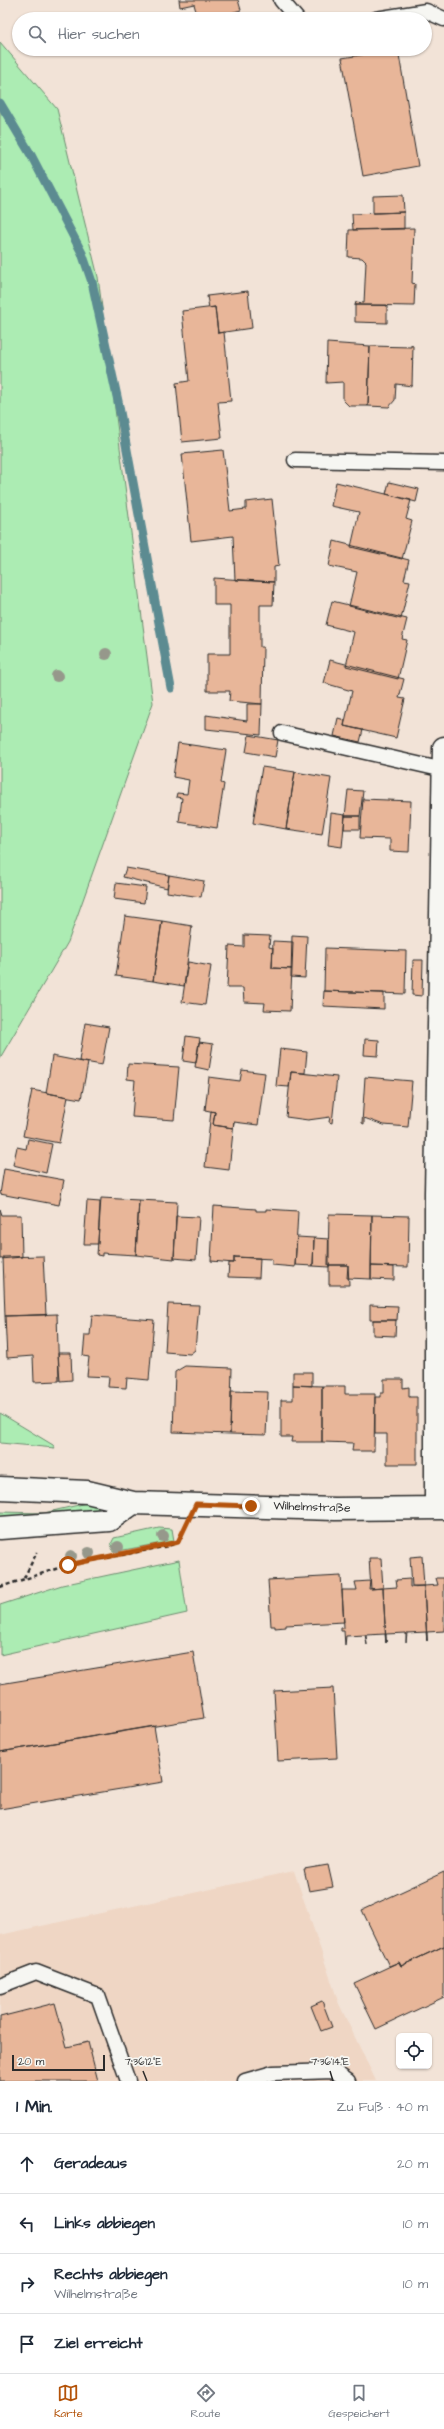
<!DOCTYPE html>
<html lang="de">
<meta charset="utf-8">
<style>
body{margin:0;font-family:"Architects Daughter",sans-serif;background:#f2f2f3;color:#1f2937}
.controls{position:absolute;right:12px;bottom:12px;display:grid;overflow:hidden;border-radius:6px;box-shadow:0 1px 3px #0004}
.controls button{width:36px;height:36px;display:grid;place-items:center;padding:0;border:0;border-bottom:1px solid #e0e1e3;background:#fff;color:#1f2937;font:20px sans-serif}
.scale{position:absolute;left:12px;bottom:10px;width:93px;box-sizing:border-box;padding-left:4px;border:2px solid #2b2b2b;border-top:0;font-size:11px;line-height:14px;white-space:nowrap;color:#2b2b2b;-webkit-text-stroke:3px #f6f6f2;paint-order:stroke}
.stop{position:absolute;width:12px;height:12px;margin:-9px;border:3px solid #b45309;border-radius:50%;background:#fff}
.stop.end{background:#b45309;border-color:#fff;box-shadow:0 1px 4px #0008}
.list{margin:0;padding:0;list-style:none}
h2{display:flex;justify-content:space-between;align-items:center;height:52px;margin:0;padding:0 16px;font-size:17px}
h2 small{font-size:13px;font-weight:400;color:#747a83}
.list li{display:grid;grid-template-columns:26px 1fr auto;gap:12px;align-items:center;box-sizing:border-box;height:60px;padding:0 16px;border-top:1px solid #e0e1e3}
.list b{display:block;font-size:15px;white-space:nowrap}
.list p{margin:0;font-size:13px;white-space:nowrap;color:#747a83}
.list em{font-size:13px;font-style:normal;color:#747a83}
.icon{flex:none;width:22px;height:22px;fill:none;stroke:currentColor;stroke-width:2;stroke-linecap:round;stroke-linejoin:round}
.map{position:relative;flex:none;width:444px;height:2081px;overflow:hidden}
.search{position:absolute;background:#fff;box-shadow:0 1px 3px #0004;left:12px;right:12px;top:12px;height:44px;display:flex;align-items:center;gap:10px;box-sizing:border-box;padding:0 14px;border-radius:22px;color:#747a83;font-size:15px}
.sheet{height:292px;background:#fff}
nav{display:flex;justify-content:space-around;align-items:center;box-sizing:border-box;height:56px;border-top:1px solid #e0e1e3;background:#fff;font-size:11px;color:#747a83}
nav a{display:grid;justify-items:center;gap:2px}
nav .on{color:#b45309}
.map>svg:first-child{display:block}
</style>
<div class="map">
<svg width="444" height="2081" viewBox="0 0 444 2081">
<rect width="100%" height="100%" fill="#f2e3d7"/>
<filter id="ink" filterUnits="userSpaceOnUse"><feTurbulence type="fractalNoise" baseFrequency=".025" numOctaves="2"/><feDisplacementMap in="SourceGraphic" scale="8" xChannelSelector="R" yChannelSelector="G"/><feConvolveMatrix kernelMatrix="1 2 1 2 8 2 1 2 1" color-interpolation-filters="sRGB"/></filter>
<g filter="url(#ink)">
<path fill="#efd6c4" d="M294 1871 339 2004 376 2081H0V1935Z"/>
<path fill="#acecb3" stroke="#6c8c6f" d="M0 42 57 109 98 277 153 703 68 942 0 1058Z
M0 1413 53 1445 55 1448 0 1443Z
M87 1503 97 1505 100 1510 0 1518V1512L44 1513Z
M159 1528 172 1529 174 1541 113 1552 111 1544 114 1538Z
M179 1560 187 1613 0 1655V1605L62 1585Z"/>
<g fill="none" stroke-linecap="round" stroke-linejoin="round">
<path stroke="#5b8b91" stroke-width="9" d="M0 103 31 155 82 253 92 282 118 401 171 688"/>
</g>
<path fill="#e8b699" stroke="#2b2b2b" d="M179 0H238L241 10 209 19H198L194 4 180 7Z
M398 49 418 166 363 176 342 58Z
M403 195 404 212 373 213V196Z
M404 212V229L353 230 352 214Z
M414 228 412 283 415 284 414 306 355 305 356 302 364 303 366 262 362 258 348 257 349 230Z
M248 291 252 328 218 333 215 307 209 308 207 296Z
M355 305H387V323L355 322Z
M215 307 218 333 224 332 231 401 218 402 222 438 182 442 176 383 189 381 182 311Z
M327 343 370 346 368 406H349L343 400V382L326 383Z
M411 345 413 346 412 386 396 384 395 400 389 407 368 406 370 346 411 347Z
M223 450 230 511 246 509V502L272 499 279 566 274 567V582L235 580 233 536 191 541 182 454Z
M336 482 411 500 406 519 412 521 402 559 351 547 359 512 331 506Z
M389 482 419 489 416 502 386 494Z
M334 541 409 560 404 580 410 581 401 619 349 606 357 572 329 566Z
M214 578 274 582 273 605H260V647H263L262 704 229 701 230 691H207V654H230V605H214Z
M332 601 407 619 402 639 407 640 398 679 346 666 354 632 326 625Z
M330 660 404 679 399 698 405 699 396 738 344 726 352 691 324 683Z
M247 704H262L261 735 206 729V715L247 721Z
M338 718 345 720 344 726 363 730 360 742 334 736Z
M249 735 278 740 275 757 246 752Z
M178 743 226 750 221 783 224 784 217 828 179 822 182 798 176 797 177 793 187 794 189 780 173 777Z
M262 767 295 772 286 829 253 823Z
M295 772 331 778 322 834 286 829Z
M348 790 363 791 360 816H345Z
M363 799 411 801 409 852 390 851V839L360 838Z
M331 813 345 815 342 847 328 845Z
M345 816H360V829H344Z
M126 868 169 875 167 888 123 877Z
M169 875 204 881 201 897 167 892Z
M116 883 146 887 144 903 114 899Z
M125 916 162 921 153 981 116 976Z
M162 921 192 926 184 986 153 981Z
M244 935 270 936 269 947 273 948 272 968 292 969 290 1011 264 1010 265 1003 244 1002 243 988H227L229 946 244 947Z
M292 935 307 936 305 978 291 977Z
M273 941 293 942 292 969 272 968Z
M325 948 406 951 405 994 324 991Z
M413 960H423L422 996 412 995Z
M188 962 211 966 205 1005 182 1002Z
M324 991 384 993V1009L323 1006Z
M85 1023 109 1027 102 1065 79 1061Z
M186 1036 200 1038 196 1063 183 1061Z
M365 1039 379 1040 378 1056 364 1055Z
M199 1042 213 1044 209 1070 195 1067Z
M280 1049 307 1052 305 1073 291 1072 289 1087 276 1086Z
M52 1056 88 1063 81 1099 46 1093Z
M128 1064 179 1067 174 1120 132 1117 135 1080 127 1079Z
M242 1070 265 1073 258 1125 234 1122 233 1128 213 1125 215 1112 205 1110 209 1077 240 1081Z
M291 1072 337 1077 332 1123 329 1122 330 1117 308 1120 286 1117Z
M365 1077 412 1081 408 1127 384 1125 364 1118V1124L362 1123Z
M32 1090 68 1097 59 1143 23 1136Z
M211 1111 215 1112 213 1125 233 1128 234 1122 229 1170 205 1167Z
M28 1139 52 1144 46 1173 13 1165 17 1147 26 1149Z
M4 1169 64 1180 59 1205 0 1194Z
M101 1198 139 1200 136 1255 102 1253V1256L97 1255Z
M139 1200 177 1202 174 1259 136 1255Z
M87 1201 100 1202 98 1244H84Z
M214 1206 256 1209V1211H266V1209L298 1211 295 1267 272 1265V1259L234 1257V1263L211 1261Z
M0 1209 2 1215H21L22 1257 0 1259Z
M329 1214 372 1215 371 1279 347 1278 348 1265H328Z
M372 1215 409 1216 408 1267 371 1266Z
M176 1216 199 1217 196 1260 174 1258Z
M297 1237 314 1238 313 1266 295 1265Z
M314 1238 329 1239V1267L313 1266Z
M43 1256 46 1315 5 1316 3 1257Z
M234 1257 260 1258 259 1278 228 1277 229 1263H234Z
M329 1265H348L349 1285H329Z
M371 1266 394 1267V1280L371 1279Z
M168 1304 199 1305 195 1350 190 1354 165 1352Z
M370 1305 398 1306 397 1320H370Z
M57 1314 59 1381 34 1382 33 1356 7 1358 5 1316Z
M92 1315 154 1320 149 1380 127 1378 126 1388 108 1387 109 1377 87 1376 89 1357 83 1356 85 1335H90Z
M373 1320H396L395 1336 373 1335Z
M58 1353H71L72 1380 60 1381Z
M185 1366 232 1368 230 1434 173 1432 175 1372Z
M293 1372H312V1386L293 1385Z
M384 1379H403V1388L409 1387V1397H417V1464H387V1434H375V1397H381V1393H384Z
M293 1385 322 1386V1442H291L292 1437H281V1400H293Z
M322 1386H345V1394H375L374 1451H352L353 1443 322 1442Z
M231 1391 268 1392 266 1435 230 1434Z
M422 1556 424 1586H412L410 1557Z
M369 1558H381L383 1588 371 1589Z
M341 1576 344 1622 286 1625V1627L275 1628V1626H271L268 1580Z
M436 1578H444V1631L427 1632V1641L424 1586 438 1585Z
M410 1579V1587L424 1586 427 1641 426 1632 407 1633 406 1642V1633L386 1634V1643L383 1588 397 1587 396 1580Z
M370 1581 369 1589 383 1588 386 1643 385 1634 366 1635 367 1645 365 1635 346 1636 345 1646 344 1631H341V1628H344L342 1590H357L355 1582Z
M193 1652 204 1718 0 1752V1684Z
M333 1688 337 1758 278 1761 274 1691Z
M154 1726 163 1782 0 1809V1752Z
M328 1865 333 1887 309 1891 304 1869Z
M444 1872V1946L401 1966 399 1962 389 1966 362 1910Z
M444 1946V1997L376 2029 354 1983 399 1962 401 1966Z
M322 2001 332 2027 321 2031 311 2006Z
M55 2003 67 2047 88 2042 98 2081H0V2017Z"/>
<g fill="none" stroke-linecap="round" stroke-linejoin="round">
<defs>
<path id="service" d="M281 0 297 19
M376 19 426 11 444 19
M295 460 444 463
M282 733 444 770
M0 1986 36 1972 98 1996 128 2081
M245 2081 273 2073 333 2071 348 2081"/>
<path id="minor" d="M0 1488 87 1492 133 1503 335 1509 444 1508
M436 1508V1193L444 748
M0 1528 109 1520 133 1503"/>
</defs>
<use href="#service" stroke="#2b2b2b" stroke-width="17"/>
<use href="#minor" stroke="#2b2b2b" stroke-width="25"/>
<path stroke="#2b2b2b" stroke-width="2.5" stroke-dasharray="4 3" stroke-linecap="butt" d="M24 1578 37 1552
M0 1587 68 1565 168 1546 178 1542 183 1532"/>
<use href="#service" stroke="#f6f6f2" stroke-width="14"/>
<use href="#minor" stroke="#f6f6f2" stroke-width="22"/>
</g>
<g fill="#96988b">
<circle cx="106" cy="654" r="6"/>
<circle cx="57" cy="676" r="6"/>
<circle cx="163" cy="1536" r="6"/>
<circle cx="118" cy="1547" r="6"/>
<circle cx="89" cy="1553" r="6"/>
<circle cx="71" cy="1556" r="6"/>
</g>
</g>
<g fill="none" stroke-linecap="round" stroke-linejoin="round" filter="url(#ink)">
<path stroke="#b45309" stroke-width="5" d="M68 1565 178 1542 196 1504 251 1506"/>
</g>
<path fill="none" stroke="#2b2b2b" stroke-width="1.5" d="M143 2071 147 2081M330 2071 333 2081"/>
<g text-anchor="middle" dominant-baseline="central" stroke-width="3.5" stroke-linejoin="round" paint-order="stroke">
<g font-size="12" fill="#2b2b2b" stroke="#f6f6f2">
<text transform="translate(312 1507) rotate(2)">Wilhelmstraße</text>
</g>
</g>
<g font-size="10" text-anchor="middle" fill="#2b2b2b" stroke="#f6f6f2" stroke-width="3.5" stroke-linejoin="round" paint-order="stroke">
<text x="143" y="2065">7°36'12"E</text>
<text x="330" y="2065">7°36'14"E</text>
</g>
</svg>
<div class="controls">
<button><svg class="icon" aria-label="locate" viewBox="0 0 24 24"><circle cx="12" cy="12" r="6"/><path d="M12 2v4M12 18v4M2 12h4M18 12h4"/></svg></button>
</div>
<div class="scale">20 m</div>
<div class="stop" style="left:68px;top:1565px"></div>
<div class="stop end" style="left:251px;top:1506px"></div>
<div class="search"><svg class="icon" aria-label="search" viewBox="0 0 24 24"><circle cx="10" cy="10" r="6"/><path d="M15 15l6 6"/></svg>Hier suchen</div>
</div>
<section class="sheet">
<h2>1 Min.<small>Zu Fuß · 40 m</small></h2>
<ul class="list">
<li><svg class="icon" aria-label="ahead" viewBox="0 0 24 24"><path d="M12 20V5M6 11l6-6 6 6"/></svg><div><b>Geradeaus</b></div><em>20 m</em></li>
<li><svg class="icon" aria-label="left" viewBox="0 0 24 24"><path d="M17 20v-9H6M10 6l-5 5 5 5"/></svg><div><b>Links abbiegen</b></div><em>10 m</em></li>
<li><svg class="icon" aria-label="right" viewBox="0 0 24 24"><path d="M7 20v-9h11M14 6l5 5-5 5"/></svg><div><b>Rechts abbiegen</b><p>Wilhelmstraße</p></div><em>10 m</em></li>
<li><svg class="icon" aria-label="arrive" viewBox="0 0 24 24"><path d="M6 21V4h12l-3 4 3 4H6"/></svg><div><b>Ziel erreicht</b></div></li>
</ul>
</section>
<nav>
<a class="on"><svg class="icon" aria-label="map" viewBox="0 0 24 24"><path d="M3 6l6-2 6 2 6-2v14l-6 2-6-2-6 2zM9 4v14M15 6v14"/></svg>Karte</a>
<a><svg class="icon" aria-label="directions" viewBox="0 0 24 24"><path d="M12 3l9 9-9 9-9-9zM9 14v-3h6M13 9l2 2-2 2"/></svg>Route</a>
<a><svg class="icon" aria-label="saved" viewBox="0 0 24 24"><path d="M7 4h10v16l-5-4-5 4z"/></svg>Gespeichert</a>
</nav>
